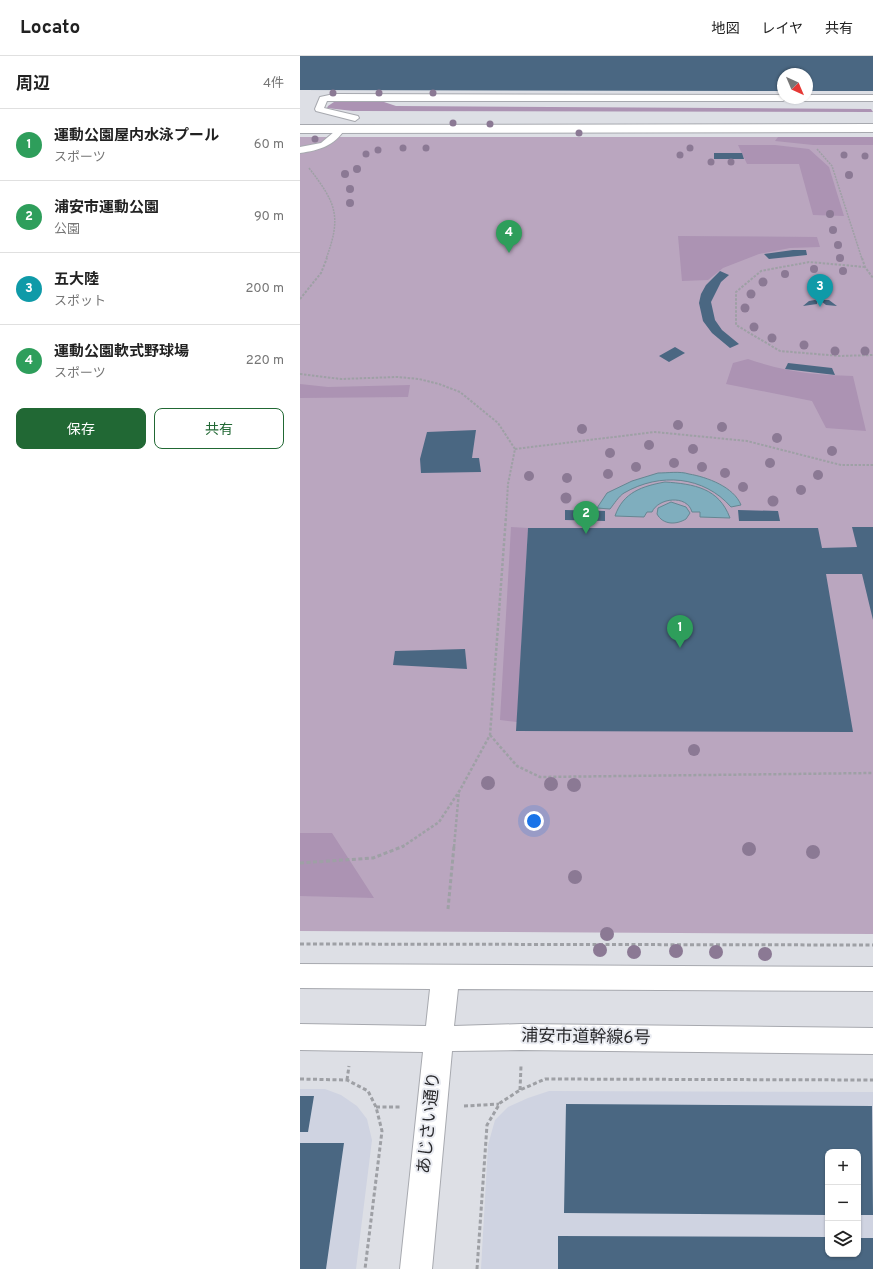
<!DOCTYPE html>
<html lang="ja">
<meta charset="utf-8">
<style>
body{margin:0;font-family:Overpass,"Noto Sans JP",sans-serif;background:#f2f2f2;color:#222}
.controls{position:absolute;right:12px;bottom:12px;display:grid;overflow:hidden;border-radius:8px;box-shadow:0 1px 3px #0004}
.controls button{width:36px;height:36px;display:grid;place-items:center;padding:0;border:0;border-bottom:1px solid #e0e0e0;background:#fff;color:#222;font:20px sans-serif}
.compass{position:absolute;left:477px;top:12px;width:36px;height:36px;border-radius:50%;background:#fff;box-shadow:0 1px 3px #0004;rotate:136deg}
.you{position:absolute;left:234px;top:765px;width:14px;height:14px;margin:-10px;border:3px solid #fff;border-radius:50%;background:#1a73e8;box-shadow:0 0 0 6px #1a73e833}
.badge{display:grid;place-items:center;width:26px;height:26px;border-radius:50%;background:#216834;color:#fff;font-size:13px;font-weight:700}
.pin{position:absolute;translate:-50% -33px;filter:drop-shadow(0 1px 2px #0008)}
.pin::after{content:'';position:absolute;top:21px;width:14px;height:12px;background:inherit;clip-path:polygon(0 0,100% 0,50% 100%)}
.list{margin:0;padding:0;list-style:none}
h2{display:flex;justify-content:space-between;align-items:center;height:52px;margin:0;padding:0 16px;font-size:17px}
h2 small{font-size:13px;font-weight:400;color:#767676}
.list li{display:grid;grid-template-columns:26px 1fr auto;gap:12px;align-items:center;box-sizing:border-box;height:72px;padding:0 16px;border-top:1px solid #e0e0e0}
.list b{display:block;font-size:15px;white-space:nowrap}
.list p{margin:0;font-size:13px;white-space:nowrap;color:#767676}
.list em{font-size:13px;font-style:normal;color:#767676}
.actions{display:flex;gap:8px;padding:12px 16px}
.actions a{flex:1;padding:9px 0;border:1px solid #216834;border-radius:8px;text-align:center;font-size:14px;color:#216834}
.actions .main{background:#216834;color:#fff}
.icon{flex:none;width:22px;height:22px;fill:none;stroke:currentColor;stroke-width:2;stroke-linecap:round;stroke-linejoin:round}
.map{position:relative;flex:none;width:573px;height:1213px;overflow:hidden}
header{display:flex;align-items:center;gap:24px;box-sizing:border-box;height:56px;padding:0 20px;background:#fff;border-bottom:1px solid #e0e0e0}
header strong{font-size:19px}
nav{display:flex;gap:22px;margin-inline-start:auto;font-size:14px}
main{display:flex}
aside{flex:1;background:#fff}
.map>svg:first-child{display:block}
</style>
<header>
<strong>Locato</strong>
<nav><a>地図</a><a>レイヤ</a><a>共有</a></nav>
</header>
<main>
<aside>
<h2>周辺<small>4件</small></h2>
<ul class="list">
<li><span class="badge" style="background:#2e9e5b">1</span><div><b>運動公園屋内水泳プール</b><p>スポーツ</p></div><em>60 m</em></li>
<li><span class="badge" style="background:#2e9e5b">2</span><div><b>浦安市運動公園</b><p>公園</p></div><em>90 m</em></li>
<li><span class="badge" style="background:#0f9aa8">3</span><div><b>五大陸</b><p>スポット</p></div><em>200 m</em></li>
<li><span class="badge" style="background:#2e9e5b">4</span><div><b>運動公園軟式野球場</b><p>スポーツ</p></div><em>220 m</em></li>
</ul>
<div class="actions"><a class="main">保存</a><a>共有</a></div>
</aside>
<div class="map">
<svg width="573" height="1213" viewBox="0 0 573 1213">
<rect width="100%" height="100%" fill="#dddfe5"/>
<path fill="#cfd3e1" fill-rule="evenodd" d="M0 1033H25L41 1039 57 1050 67 1063 72 1084 56 1213H0Z
M249 1035 573 1036V1213H181L188 1089 195 1064 208 1051 228 1042ZM528 1096H558V1198H528Z"/>
<path fill="#baa6bf" d="M0 81H573V878L0 875Z"/>
<path fill="#ac93b3" d="M44 44H78L96 50 571 53 573 56 53 55 27 52 28 50 34 46Z
M478 81H573V89H513L475 85Z
M438 89H475L509 93 529 111 544 160 513 159 499 108H447Z
M378 180 517 181 520 191 490 192 459 198 423 212 408 224 382 225Z
M448 303C486 316 514 319 553 320L566 375 526 372 512 345 426 328 433 307Z
M0 328 28 331 110 329 108 341 0 342Z
M211 471 228 472 217 666 200 664Z
M0 777H32L74 842 0 840Z"/>
<path fill="#7faebe" stroke="#668692" d="M358 417C368 417 380 415 389 418 407 421 434 431 441 449L431 451C404 420 360 416 324 437 319 440 314 448 310 453L297 452 307 437 332 425Z
M365 426C394 428 419 432 430 462L400 461V456H392C387 438 358 442 352 456H347L344 461 315 460C323 436 343 430 365 426Z
M371 446 386 451 390 457 386 463C376 469 363 469 357 458L358 452Z"/>
<path fill="#4a6782" d="M0 0H573V35H507V18H483V35L0 34Z
M414 97H442L444 103H414Z
M493 194H506L507 199 469 203 464 198Z
M420 215 429 219 421 226 411 246 415 264 422 274 439 288 430 292 412 277 403 265 399 247 401 238 406 229Z
M515 244 517 245V248L503 250 509 245Z
M523 244H529L537 250 526 249 521 245Z
M375 291 385 297 369 306 359 300Z
M488 307 532 312 535 319 485 313Z
M176 374 172 402H179L181 416 121 417 120 403 127 376Z
M265 454 305 455V465L265 464Z
M438 454 478 455 480 465H439Z
M552 471H573V564L562 518H526L553 676 216 675 228 472H518L522 492 557 491Z
M165 593 167 613 93 609 95 595Z
M0 1040H14L8 1076H0Z
M266 1048 572 1050 573 1159H558V1096H528V1159L264 1157Z
M0 1087H44L26 1213H0Z
M258 1180 528 1181V1198H558V1182H573V1213H258Z"/>
<g fill="none" stroke-linecap="round" stroke-linejoin="round">
<defs>
<path id="service" d="M34 38 483 39V42H487L483 45H27L24 52 58 60 59 62 55 65 16 55 15 53 20 41Z
M507 39H573V45H501L497 42H507Z
M41 70 45 73C34 90 20 94 0 97V91L21 87Z"/>
<path id="tertiary" d="M573 68V76L0 77V69Z
M0 908 573 911V935L158 933 154 970 221 968 573 972V998L221 994 152 995 132 1213H100L123 996 0 994V968L126 970 130 933 0 932Z"/>
</defs>
<use href="#service" stroke="#a7a9af" stroke-width="2"/>
<use href="#tertiary" stroke="#a7a9af" stroke-width="2"/>
<path stroke="#9ea0a5" stroke-width="1.5" stroke-dasharray="2 1" stroke-linecap="butt" d="M517 93 532 110 562 203
M9 112C36 147 42 160 26 203"/>
<path stroke="#9ea0a5" stroke-width="2" stroke-dasharray="2.5 1.5" stroke-linecap="butt" d="M562 202 565 211 573 222
M565 211 509 206 461 215 436 236V269L480 295 540 300 573 299
M0 243 21 217 27 202
M0 318 41 323 97 321 119 323 139 328 160 336 198 367 215 393 208 428 206 461
M215 393 355 376 447 385 541 409H573"/>
<path stroke="#9ea0a5" stroke-width="2.5" stroke-dasharray="3 2" stroke-linecap="butt" d="M190 679 217 710 240 721 573 717
M102 791 139 766 160 734 190 679 206 460
M154 791 159 735"/>
<path stroke="#9ea0a5" stroke-width="3" stroke-dasharray="4 2.5" stroke-linecap="butt" d="M0 807 73 802 104 790
M148 853 154 790
M0 888 573 889
M0 1023 47 1024 68 1035 76 1051 82 1075 65 1213
M47 1024 49 1010
M220 1034 221 1010
M164 1050 199 1048
M76 1051H101
M177 1213 187 1069 200 1047 220 1034 245 1023 573 1024"/>
<use href="#service" fill="#fff" fill-rule="evenodd"/>
<use href="#tertiary" fill="#fff" fill-rule="evenodd"/>
</g>
<g fill="#8b7994">
<circle cx="33" cy="37" r="3.5"/>
<circle cx="79" cy="37" r="3.5"/>
<circle cx="133" cy="37" r="3.5"/>
<circle cx="153" cy="67" r="3.5"/>
<circle cx="190" cy="68" r="3.5"/>
<circle cx="279" cy="77" r="3.5"/>
<circle cx="15" cy="83" r="3.5"/>
<circle cx="103" cy="92" r="3.5"/>
<circle cx="126" cy="92" r="3.5"/>
<circle cx="390" cy="92" r="3.5"/>
<circle cx="78" cy="94" r="3.5"/>
<circle cx="66" cy="98" r="3.5"/>
<circle cx="380" cy="99" r="3.5"/>
<circle cx="544" cy="99" r="3.5"/>
<circle cx="565" cy="100" r="3.5"/>
<circle cx="411" cy="106" r="3.5"/>
<circle cx="431" cy="106" r="3.5"/>
<circle cx="57" cy="113" r="4"/>
<circle cx="45" cy="118" r="4"/>
<circle cx="549" cy="119" r="4"/>
<circle cx="50" cy="133" r="4"/>
<circle cx="50" cy="147" r="4"/>
<circle cx="530" cy="158" r="4"/>
<circle cx="533" cy="174" r="4"/>
<circle cx="538" cy="189" r="4"/>
<circle cx="540" cy="202" r="4"/>
<circle cx="514" cy="213" r="4"/>
<circle cx="543" cy="215" r="4"/>
<circle cx="485" cy="218" r="4"/>
<circle cx="463" cy="226" r="4.5"/>
<circle cx="451" cy="238" r="4.5"/>
<circle cx="445" cy="252" r="4.5"/>
<circle cx="454" cy="271" r="4.5"/>
<circle cx="472" cy="282" r="4.5"/>
<circle cx="504" cy="289" r="4.5"/>
<circle cx="535" cy="295" r="4.5"/>
<circle cx="565" cy="295" r="4.5"/>
<circle cx="378" cy="369" r="5"/>
<circle cx="422" cy="371" r="5"/>
<circle cx="282" cy="373" r="5"/>
<circle cx="477" cy="382" r="5"/>
<circle cx="349" cy="389" r="5"/>
<circle cx="393" cy="393" r="5"/>
<circle cx="532" cy="395" r="5"/>
<circle cx="310" cy="397" r="5"/>
<circle cx="374" cy="407" r="5"/>
<circle cx="470" cy="407" r="5"/>
<circle cx="336" cy="411" r="5"/>
<circle cx="402" cy="411" r="5"/>
<circle cx="425" cy="417" r="5"/>
<circle cx="308" cy="418" r="5"/>
<circle cx="518" cy="419" r="5"/>
<circle cx="229" cy="420" r="5"/>
<circle cx="267" cy="422" r="5"/>
<circle cx="443" cy="431" r="5"/>
<circle cx="501" cy="434" r="5"/>
<circle cx="266" cy="442" r="5.5"/>
<circle cx="473" cy="445" r="5.5"/>
<circle cx="394" cy="694" r="6"/>
<circle cx="188" cy="727" r="7"/>
<circle cx="251" cy="728" r="7"/>
<circle cx="274" cy="729" r="7"/>
<circle cx="449" cy="793" r="7"/>
<circle cx="513" cy="796" r="7"/>
<circle cx="275" cy="821" r="7"/>
<circle cx="307" cy="878" r="7"/>
<circle cx="300" cy="894" r="7"/>
<circle cx="376" cy="895" r="7"/>
<circle cx="334" cy="896" r="7"/>
<circle cx="416" cy="896" r="7"/>
<circle cx="465" cy="898" r="7"/>
</g>
<g text-anchor="middle" dominant-baseline="central" stroke-width="4" stroke-linejoin="round" paint-order="stroke">
<g font-size="17" fill="#2a2a2d" stroke="#eaecf2">
<text transform="translate(286 982) rotate(1)">浦安市道幹線6号</text>
<text transform="translate(130 1067) rotate(-84)">あじさい通り</text>
</g>
</g>
</svg>
<div class="controls">
<button>+</button>
<button>−</button>
<button><svg class="icon" aria-label="layers" viewBox="0 0 24 24"><path d="M12 4l9 5-9 5-9-5zM3 14l9 5 9-5"/></svg></button>
</div>
<svg class="compass" viewBox="-18 -18 36 36"><path d="M0-13l5 13h-10z" fill="#e53935"/><path d="M0 13l5-13h-10z" fill="#767676"/></svg>
<div class="you"></div>
<div class="pin badge" style="left:380px;top:592px;background:#2e9e5b">1</div>
<div class="pin badge" style="left:286px;top:478px;background:#2e9e5b">2</div>
<div class="pin badge" style="left:520px;top:251px;background:#0f9aa8">3</div>
<div class="pin badge" style="left:209px;top:197px;background:#2e9e5b">4</div>
</div>
</main>
